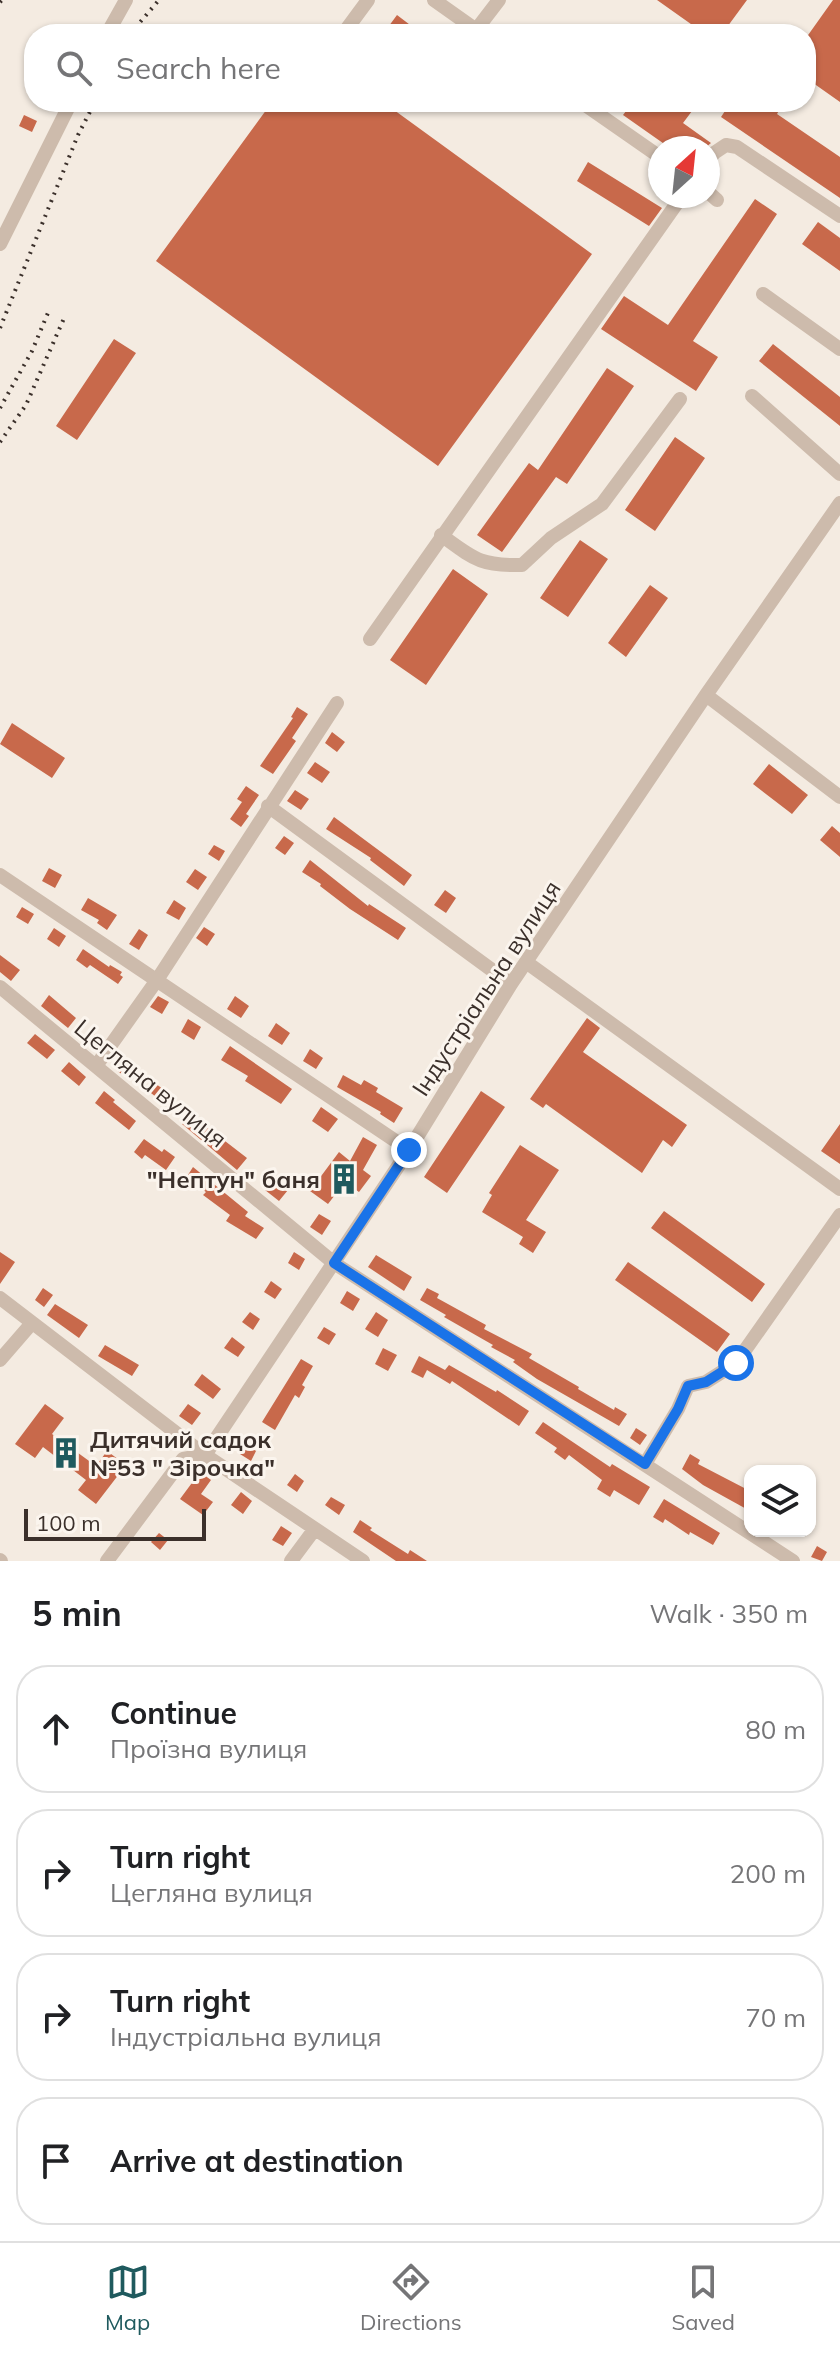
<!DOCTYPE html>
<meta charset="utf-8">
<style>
body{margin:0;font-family:Mulish,sans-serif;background:#f6f6f6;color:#202124}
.controls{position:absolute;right:24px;bottom:24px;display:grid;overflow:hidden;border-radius:16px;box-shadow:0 2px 6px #0004}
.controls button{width:72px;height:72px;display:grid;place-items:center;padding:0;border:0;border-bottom:2px solid #e0e0e0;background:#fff;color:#202124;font:40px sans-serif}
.compass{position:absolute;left:648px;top:136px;width:72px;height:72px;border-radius:50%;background:#fff;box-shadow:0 2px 6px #0004;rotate:27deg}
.scale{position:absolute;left:24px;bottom:20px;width:182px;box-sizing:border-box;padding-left:8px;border:4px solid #3b302b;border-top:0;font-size:22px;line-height:28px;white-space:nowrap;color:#3b302b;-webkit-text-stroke:6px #fbf5ee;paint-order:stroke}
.stop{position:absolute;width:24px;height:24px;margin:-18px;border:6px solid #1a73e8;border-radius:50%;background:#fff}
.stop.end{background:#1a73e8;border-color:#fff;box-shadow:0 2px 8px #0008}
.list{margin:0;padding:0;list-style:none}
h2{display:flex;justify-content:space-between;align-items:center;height:104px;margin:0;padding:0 32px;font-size:34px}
h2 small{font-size:26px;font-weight:400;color:#757577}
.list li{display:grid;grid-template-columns:52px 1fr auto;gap:24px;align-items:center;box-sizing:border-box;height:128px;margin:0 16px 16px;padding:0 16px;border:2px solid #e0e0e0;border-radius:32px}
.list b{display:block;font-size:30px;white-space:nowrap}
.list p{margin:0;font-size:26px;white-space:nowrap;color:#757577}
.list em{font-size:26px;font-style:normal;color:#757577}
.icon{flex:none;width:44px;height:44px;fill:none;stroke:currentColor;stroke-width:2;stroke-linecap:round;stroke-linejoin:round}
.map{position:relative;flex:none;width:840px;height:1561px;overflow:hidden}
.search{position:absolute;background:#fff;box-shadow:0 2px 6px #0004;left:24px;right:24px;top:24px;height:88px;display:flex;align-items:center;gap:20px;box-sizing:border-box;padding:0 28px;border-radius:32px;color:#757577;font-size:30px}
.sheet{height:680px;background:#fff}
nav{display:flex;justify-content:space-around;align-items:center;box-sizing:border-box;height:112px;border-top:2px solid #e0e0e0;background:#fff;font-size:22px;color:#757577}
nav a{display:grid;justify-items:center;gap:4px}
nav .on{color:#1f5a5e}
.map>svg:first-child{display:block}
</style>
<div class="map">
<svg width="840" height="1561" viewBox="0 0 840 1561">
<rect width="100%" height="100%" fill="#f4ebe1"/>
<path fill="#c8694b" d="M657 0H747L722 34H705Z
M833 0H840V102L806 78V38Z
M397 15 422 34H383Z
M272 102H383L592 254 438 466 156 261Z
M633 102H679L692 111 683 123 711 143 705 148H670L623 115Z
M731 102H784L777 114 840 157V198L721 117Z
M24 115 37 121 32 132 19 126Z
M588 162 662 208 649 226 577 181Z
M755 199 777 214 693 341 718 357 696 391 601 329 624 296 668 325Z
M818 222 840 238V271L802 244Z
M114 339 136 353 77 440 56 426Z
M773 344 840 397V426L759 361Z
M607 368 634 386 567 484 556 477 502 552 477 535 529 463 538 470Z
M675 437 705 458 655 531 625 510Z
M580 540 608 559 568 617 540 598Z
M453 569 488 594 426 685 390 660Z
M650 585 668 598 626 657 608 643Z
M297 707 308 714 292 738 296 741 273 774 260 766 293 718 291 717Z
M12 723 65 758 52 778 0 744Z
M332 732 345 742 337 752 325 743Z
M315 762 330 772 322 783 307 773Z
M769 764 808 795 792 814 753 784Z
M246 786 259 795 246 814 249 816 241 827 230 819 242 802 237 799Z
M295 790 309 799 301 810 287 801Z
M334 817 412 875 404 886 370 860 371 858 326 829Z
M832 826 840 833V857L820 840Z
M284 836 294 843 285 855 275 848Z
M214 845 225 851 219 861 208 854Z
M310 860 368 906 369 904 406 928 398 940 350 909 320 886 321 884 302 872Z
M49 868 62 875 55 888 42 881Z
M195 869 207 877 198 890 186 882Z
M445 890 456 898 446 913 434 905Z
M88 898 117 915 107 930 97 923 99 920 81 910Z
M174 900 186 908 179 920 166 913Z
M22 907 34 914 28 924 16 917Z
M204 927 215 934 207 946 196 938Z
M54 928 66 936 59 947 47 939Z
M139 929 148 935 139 950 129 944Z
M83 949 109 967 110 965 122 972 120 975 123 977 118 984 90 965 87 968 76 960Z
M0 955 20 970 11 981 0 972Z
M49 995 76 1018 68 1028 41 1006Z
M158 996 169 1002 162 1014 150 1007Z
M235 996 249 1006 241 1018 227 1009Z
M587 1018 600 1028 583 1052 687 1125 672 1147 663 1140 642 1173 546 1104 543 1108 530 1099Z
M188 1019 201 1027 194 1040 181 1032Z
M276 1023 290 1033 282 1045 268 1036Z
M92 1031 102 1040 94 1050 84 1041Z
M35 1034 55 1050 47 1059 27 1043Z
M230 1046 292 1089 281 1104 245 1081 248 1076 221 1060Z
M310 1049 323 1058 316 1069 303 1061Z
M124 1058 136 1067 127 1078 115 1069Z
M69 1062 86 1077 79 1086 61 1071Z
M343 1075 361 1085 364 1080 378 1088 376 1092 403 1108 394 1123 380 1114 381 1112 337 1087Z
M153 1082 166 1091 160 1100 147 1090Z
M104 1091 115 1100 113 1102 136 1121 129 1130 95 1103Z
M481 1091 505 1107 447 1193 424 1177Z
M321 1107 338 1119 328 1132 312 1121Z
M190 1114 247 1158 237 1170 182 1124Z
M840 1124V1164L821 1151Z
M363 1137 377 1145 363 1170 371 1176 359 1192 345 1182 328 1204 310 1191 339 1152 350 1161Z
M144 1139 162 1152 164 1149 175 1157 166 1170 145 1155 142 1159 134 1152Z
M520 1145 559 1170 526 1220 546 1232 533 1253 519 1244 523 1237 482 1212 492 1195 489 1193Z
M193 1167 248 1212 245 1216 264 1228 256 1239 226 1221 230 1215 203 1195 206 1192 186 1178Z
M275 1178 288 1190 279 1201 265 1190Z
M664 1211 765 1284 752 1302 651 1228Z
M319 1214 331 1221 322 1235 310 1227Z
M0 1252 15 1262 0 1284Z
M294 1252 305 1259 299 1270 288 1263Z
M376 1255 412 1277 404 1291 368 1267Z
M628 1262 730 1334 717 1352 615 1280Z
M271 1281 282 1289 275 1299 264 1292Z
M43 1288 53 1295 44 1307 35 1300Z
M427 1288 439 1294 437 1298 486 1325 484 1329 532 1354 529 1358 579 1387 578 1389 614 1410 615 1407 627 1414 619 1426 537 1379 513 1362 515 1360 491 1347 493 1345 444 1317 446 1315 420 1300Z
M347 1291 360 1299 353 1311 340 1303Z
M55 1304 88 1325 79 1338 47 1315Z
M250 1312 260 1319 253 1330 242 1322Z
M376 1312 388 1320 378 1337 365 1329Z
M324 1327 336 1334 329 1345 317 1338Z
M232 1337 245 1347 238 1357 224 1348Z
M105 1345 139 1365 132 1376 98 1356Z
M383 1348 397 1355 388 1371 375 1364Z
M419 1356 445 1370 449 1365 496 1392 497 1390 529 1411 519 1426 452 1381 450 1384 427 1370 423 1378 411 1372Z
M301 1359 313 1366 302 1385 305 1387 299 1398 295 1395 275 1430 262 1422Z
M202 1374 221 1389 213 1399 194 1385Z
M45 1404 64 1418 52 1434 96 1466 107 1451 126 1465 96 1504 78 1490 86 1480 43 1447 35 1458 15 1444Z
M188 1404 201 1413 192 1425 179 1416Z
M543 1422 610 1467 612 1464 650 1487 639 1505 614 1490 610 1497 597 1489 602 1480 569 1455 565 1460 554 1452 557 1448 535 1433Z
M636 1428 647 1435 640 1445 630 1438Z
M246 1444 256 1451 251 1461 240 1454Z
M690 1454 700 1460 698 1464 750 1491V1511L703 1485 682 1469Z
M200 1472 211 1480 201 1494 213 1502 203 1515 180 1499Z
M295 1474 304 1481 297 1492 287 1485Z
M241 1492 252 1501 243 1514 231 1505Z
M331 1497 345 1505 339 1515 325 1505Z
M664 1499 720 1533 713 1545 690 1532 689 1535 665 1519 663 1523 653 1517Z
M360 1520 372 1528 370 1530 408 1554 410 1550 427 1561H396L353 1532Z
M281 1526 292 1533 283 1546 272 1540Z
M159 1533 168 1540 160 1550 151 1542Z
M817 1546 827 1552 822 1561 811 1557Z"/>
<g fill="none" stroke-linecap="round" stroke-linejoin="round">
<path stroke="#cdbbac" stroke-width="14" d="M434 0 482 34
M476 30 499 0
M107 34 126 0
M343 34 368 0
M581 102 660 157
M708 161 714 153 726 145 737 147 840 216
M708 192 717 200
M0 244 71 102
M763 294 840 349
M752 396 840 474
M441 535C474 559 480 566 522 565L551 538 602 504 680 399
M370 639 682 196
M706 695 840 797
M268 806 511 984
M0 875 409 1150
M526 962 840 1189
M0 987 334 1263 793 1561
M96 1066 157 980 337 703
M0 1298 205 1455 363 1561
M0 1360 32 1323
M645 1464 678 1409 688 1386 706 1382 736 1363 840 1215
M0 1560 1 1561
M107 1561 183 1459 205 1455 409 1150 511 984 706 695 840 503
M291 1561 314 1530"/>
<path stroke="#3b302b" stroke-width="4" stroke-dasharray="2 6" stroke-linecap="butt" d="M0 2 2 0
M130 34 159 0
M0 328 78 135 95 102
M0 408 32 351 50 308
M0 442 26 405 65 316"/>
</g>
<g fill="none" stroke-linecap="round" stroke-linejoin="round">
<path stroke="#1a73e8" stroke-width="10" d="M409 1150 334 1263 645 1464 678 1409 688 1386 706 1382 736 1363"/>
</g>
<defs>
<symbol id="building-bare" viewBox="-9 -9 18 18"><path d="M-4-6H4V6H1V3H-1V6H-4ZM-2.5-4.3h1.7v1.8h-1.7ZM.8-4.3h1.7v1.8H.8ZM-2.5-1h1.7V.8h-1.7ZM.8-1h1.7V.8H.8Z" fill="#1f5a5e" stroke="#fbf5ee" stroke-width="2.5" paint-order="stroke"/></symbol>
</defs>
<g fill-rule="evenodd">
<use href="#building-bare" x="322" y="1157" width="44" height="44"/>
<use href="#building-bare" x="44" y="1431" width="44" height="44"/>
</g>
<g text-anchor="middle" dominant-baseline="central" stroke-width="6" stroke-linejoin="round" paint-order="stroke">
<g font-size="24" fill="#3b302b" stroke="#fbf5ee">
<text transform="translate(486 988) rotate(-57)">Індустріальна вулиця</text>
<text transform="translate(151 1083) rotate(39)">Цегляна вулиця</text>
</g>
<g font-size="24" font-weight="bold" fill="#3b302b" stroke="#fbf5ee" text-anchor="end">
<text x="320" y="1179">"Нептун" баня</text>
<text x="90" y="1439" text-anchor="start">Дитячий садок<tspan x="90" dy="28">№53 " Зірочка"</tspan></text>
</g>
</g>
</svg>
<div class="controls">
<button><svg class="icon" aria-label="layers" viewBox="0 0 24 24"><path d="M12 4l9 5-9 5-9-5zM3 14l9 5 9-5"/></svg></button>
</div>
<svg class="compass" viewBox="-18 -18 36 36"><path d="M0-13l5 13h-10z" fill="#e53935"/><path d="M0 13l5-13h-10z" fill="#757577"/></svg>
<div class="scale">100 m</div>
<div class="stop" style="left:736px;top:1363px"></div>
<div class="stop end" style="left:409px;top:1150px"></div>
<div class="search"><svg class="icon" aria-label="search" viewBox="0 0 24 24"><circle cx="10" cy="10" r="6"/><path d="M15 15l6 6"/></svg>Search here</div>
</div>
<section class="sheet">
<h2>5 min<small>Walk · 350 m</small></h2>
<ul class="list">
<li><svg class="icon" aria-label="ahead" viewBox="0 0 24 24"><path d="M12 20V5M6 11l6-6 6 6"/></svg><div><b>Continue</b><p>Проїзна вулиця</p></div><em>80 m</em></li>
<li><svg class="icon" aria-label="right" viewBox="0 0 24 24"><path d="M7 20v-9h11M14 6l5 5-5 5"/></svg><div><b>Turn right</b><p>Цегляна вулиця</p></div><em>200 m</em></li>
<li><svg class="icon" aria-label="right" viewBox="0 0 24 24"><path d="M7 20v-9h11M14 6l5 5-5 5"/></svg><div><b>Turn right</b><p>Індустріальна вулиця</p></div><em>70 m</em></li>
<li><svg class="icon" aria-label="arrive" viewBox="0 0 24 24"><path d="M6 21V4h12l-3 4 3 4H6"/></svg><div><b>Arrive at destination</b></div></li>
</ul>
</section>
<nav>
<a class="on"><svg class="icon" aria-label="map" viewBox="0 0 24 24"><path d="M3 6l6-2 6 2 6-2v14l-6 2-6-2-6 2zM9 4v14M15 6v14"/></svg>Map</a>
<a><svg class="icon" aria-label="directions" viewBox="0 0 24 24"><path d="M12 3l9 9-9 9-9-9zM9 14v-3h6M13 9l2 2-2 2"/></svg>Directions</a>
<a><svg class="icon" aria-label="saved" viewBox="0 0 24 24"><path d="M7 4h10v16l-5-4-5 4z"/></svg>Saved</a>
</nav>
